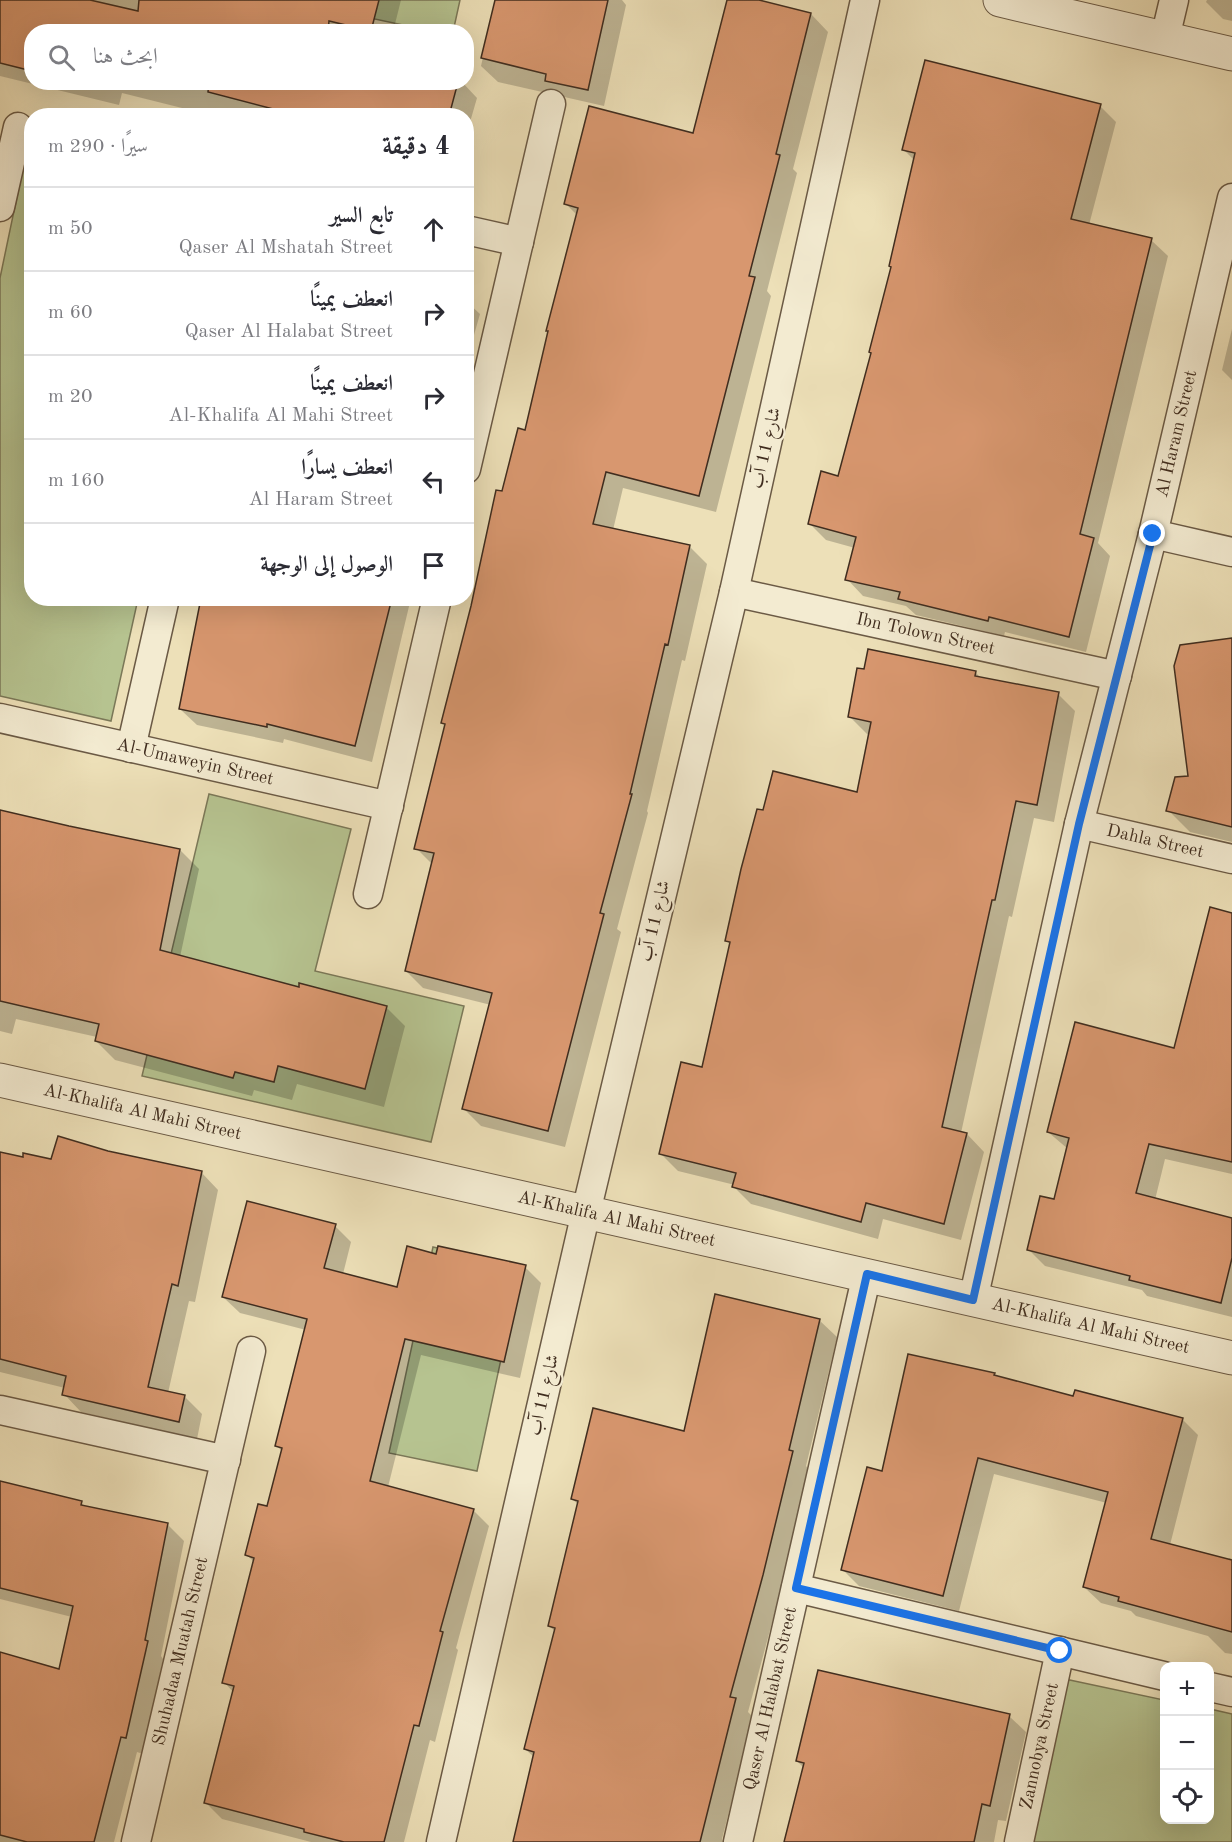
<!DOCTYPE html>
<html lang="ar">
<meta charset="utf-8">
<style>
body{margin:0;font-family:"Old Standard TT",Amiri,serif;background:#f2f2f3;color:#2b2b33;direction:rtl}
.controls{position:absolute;right:18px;bottom:18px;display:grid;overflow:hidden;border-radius:12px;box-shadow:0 6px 24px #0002}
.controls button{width:54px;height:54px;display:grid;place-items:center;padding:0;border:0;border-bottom:2px solid #e1e1e2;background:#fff;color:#2b2b33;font:30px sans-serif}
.stop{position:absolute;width:18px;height:18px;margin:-14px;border:4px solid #1a73e8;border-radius:50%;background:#fff}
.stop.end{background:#1a73e8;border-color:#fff;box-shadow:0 2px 6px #0008}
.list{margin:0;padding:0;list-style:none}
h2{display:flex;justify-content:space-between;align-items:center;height:78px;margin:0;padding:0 24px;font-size:26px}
h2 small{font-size:20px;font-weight:400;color:#7c7c81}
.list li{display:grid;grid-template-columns:39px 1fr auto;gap:18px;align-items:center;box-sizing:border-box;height:84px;padding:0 24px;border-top:2px solid #e1e1e2}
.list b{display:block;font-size:22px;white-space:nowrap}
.list p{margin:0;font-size:20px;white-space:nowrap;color:#7c7c81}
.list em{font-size:20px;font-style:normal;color:#7c7c81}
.icon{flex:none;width:33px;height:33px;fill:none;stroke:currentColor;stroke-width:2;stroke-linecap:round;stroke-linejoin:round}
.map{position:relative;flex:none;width:1232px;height:1842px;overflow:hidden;direction:ltr}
.search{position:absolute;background:#fff;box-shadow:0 6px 24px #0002;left:24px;top:24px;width:450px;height:66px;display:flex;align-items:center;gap:15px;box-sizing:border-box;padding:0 21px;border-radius:24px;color:#7c7c81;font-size:22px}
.panel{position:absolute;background:#fff;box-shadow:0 6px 24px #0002;left:24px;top:108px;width:450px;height:498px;border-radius:24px;direction:rtl}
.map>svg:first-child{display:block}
</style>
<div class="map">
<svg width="1232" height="1842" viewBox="0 0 1232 1842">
<rect width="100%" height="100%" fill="#ede0b8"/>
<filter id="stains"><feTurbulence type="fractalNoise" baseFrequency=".00333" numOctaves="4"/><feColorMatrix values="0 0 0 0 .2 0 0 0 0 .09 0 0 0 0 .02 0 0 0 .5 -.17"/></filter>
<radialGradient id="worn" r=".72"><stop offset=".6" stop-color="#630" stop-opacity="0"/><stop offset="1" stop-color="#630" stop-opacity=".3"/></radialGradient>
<path fill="#b6c390" stroke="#7b7858" stroke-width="1.5" d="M295 0H460L453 32 431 31 295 2Z
M24 163 32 164V598L138 599 111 721 0 696V278Z
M209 794 351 829 315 971 464 1006 431 1142 142 1076Z
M433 1247 521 1266 477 1471 389 1453Z
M1065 1679 1164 1700V1820H1210V1709L1232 1714V1842H1030Z"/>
<path fill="#0003" d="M0 0H401L393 32H32V82H462L477 98 466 136V116H214L122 93 119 105 0 76Z
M496 0H622L626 5 604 106 498 82 481 66Z
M728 0H753L811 14 828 32 793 169 797 173 767 291 771 296 716 512 623 488 613 530 690 547 707 564 685 661 682 660 647 811 648 813 617 929 621 932 565 1147 481 1126 464 1109 491 1005 423 988 406 971 433 865 416 848 446 726 443 723 503 493 526 432 578 216 566 204 694 135Z
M1207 0H1232V21L1223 19 1206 2Z
M1100 106 1116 122 1089 225 1151 240 1168 256 1098 543 1110 556 1086 652 1005 632 1004 636 916 615 906 606 863 596 847 579 855 548 826 540 810 524 840 477 872 353 915 161 904 150Z
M466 301 480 314 466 363Z
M1232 329V380L1222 370Z
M203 598H411L372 762 284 739 283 743 197 725 180 709Z
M1232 640V842L1190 832 1168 810 1189 777Z
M975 672 981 678 1058 694 1075 711 1054 822 1034 818 1012 917 1009 916 961 1133 967 1134 984 1152 961 1240 883 1219 878 1239 751 1204 734 1187 735 1185 678 1171 661 1154 703 1069 731 945 726 940 858 794 870 735 867 734 849 716Z
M0 811 68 828 180 850 199 869 180 957 300 989 386 1007 405 1026 384 1107 297 1084 292 1100 254 1090 252 1096 115 1060 96 1041 97 1037 16 1019 12 1034 0 1031Z
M1232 914V1174L1165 1159 1155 1200 1232 1220V1317L1147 1296 1142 1290 1045 1266 1029 1250 1056 1201 1068 1149 1048 1132 1175 1049Z
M107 1152 201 1172 218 1190 195 1302 189 1301 168 1393 185 1397 202 1414 197 1439 81 1412 64 1394 65 1388 0 1372V1153L24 1159 52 1161Z
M335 1226 351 1242 343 1274 398 1289 437 1256 525 1267 541 1283 520 1378 421 1355 388 1487 473 1510 489 1526 456 1648 458 1650 435 1742 430 1740 404 1842H311L222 1819 206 1803 234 1693 224 1682 255 1563 247 1555 268 1507 282 1451 277 1446 306 1330 240 1313 223 1297Z
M819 1320 837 1337 806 1466 809 1470 780 1593 748 1712 753 1717 722 1839 723 1842H514L534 1757 525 1749 556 1632 549 1626 579 1505 572 1499 685 1432Z
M994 1374 998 1378 1074 1398 1182 1419 1198 1435 1170 1545 1228 1561 1229 1558 1232 1559V1654L1225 1653 1208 1636 1136 1616 1131 1611 1101 1603 1084 1587 1107 1503 994 1474 959 1611 859 1586 842 1569 883 1473Z
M0 1482 81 1503 87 1508 167 1524 184 1541 161 1656 163 1659 143 1754 137 1752 114 1842H0V1654L60 1671 72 1617 0 1599Z
M1009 1716 1026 1732 1006 1821 998 1820 994 1842H786L804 1768 797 1761Z"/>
<path fill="#d8976f" stroke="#402d1f" stroke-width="1.5" d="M0 0H90L138 11 139 0H379L371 31 329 21 328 32H32V71L0 63Z
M495 0H608L588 90 545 81 546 74 481 58Z
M727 0H759L811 13 776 154 780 155 749 276 755 277 699 496 606 472 593 524 690 545 668 645 665 644 630 794H632L600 913 604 914 548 1131 462 1109 492 993 405 971 434 853 414 849 445 724 441 723 471 606 496 490 502 491 518 428 525 430 548 331H546L578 208 564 204 589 106 693 133Z
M925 60 1101 104 1071 219 1152 238 1080 534 1094 538 1069 637 989 617 988 621 898 599 900 592 845 580 856 537 808 524 821 471 838 476 871 353 869 352 891 267 889 266 915 153 902 150Z
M209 82H458L449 116H300L208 92Z
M201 598H392L355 746 267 724V727L179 709Z
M1232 638V827L1166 811 1175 777 1188 776 1174 666 1180 645Z
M868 649 976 671 975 676 1059 692 1037 805 1016 801 995 900H992L942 1127 967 1133 944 1224 866 1203 861 1222 732 1187 736 1173 659 1154 681 1062 702 1067 730 942 725 941 741 869 757 809 763 810 773 771 857 792 871 722 848 717 857 668 864 669Z
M0 810 69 826 180 849 160 950 299 987V983L387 1006 365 1089 278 1066 274 1082 235 1072 233 1078 95 1041 99 1024 0 1001Z
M1210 907 1232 913V1162L1149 1144 1136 1193 1232 1218V1258L1221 1303 1129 1280 1130 1276 1027 1250 1040 1196 1054 1199 1069 1138 1047 1132 1075 1022 1174 1048Z
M58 1136 108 1151 202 1171 178 1286 172 1284 148 1387 185 1395 179 1422 62 1395 66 1376 0 1359V1152L23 1157V1153L51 1159Z
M247 1201 336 1224 324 1268 397 1287 407 1246 436 1254 438 1246 526 1265 504 1362 405 1339 370 1481 474 1509 440 1631 443 1632 419 1726 414 1725 384 1842H344L304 1832V1829L204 1803 234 1686 222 1683 254 1558 245 1555 258 1504 267 1506 282 1448 275 1446 307 1319 222 1297Z
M715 1294 820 1319 789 1450 793 1451 763 1575 730 1697 736 1698 700 1842H513L534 1752 524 1749 555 1628 548 1626 578 1501 571 1499 593 1408 684 1431Z
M908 1354 995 1373 994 1375 1073 1396 1075 1390 1183 1418 1151 1539 1232 1560V1632L1118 1601 1119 1597 1083 1587 1108 1492 978 1458 943 1596 841 1570 867 1467 882 1471Z
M0 1481 82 1501 81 1505 168 1523 145 1640 148 1641 126 1738 121 1737 94 1842H27L0 1835V1652L59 1669 73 1606 0 1588Z
M818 1670 1010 1714 990 1806 982 1804 974 1842H784L804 1763 796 1761Z"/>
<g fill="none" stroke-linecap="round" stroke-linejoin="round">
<defs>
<g id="minor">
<path d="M1165 38 1174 0"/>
<path d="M0 207 18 127"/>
<path d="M466 230 519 242"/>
<path d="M466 469 551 104"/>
<path d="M1153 534 1232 552"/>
<path id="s1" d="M734 592 1117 676"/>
<path id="s2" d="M0 718 389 806"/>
<path d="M131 748 165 598"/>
<path id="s3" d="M1079 824 1232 859"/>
<path d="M368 894 437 598"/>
<path id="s4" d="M973 1300 1079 824 1153 534 1232 198"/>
<path d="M0 1410 226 1460"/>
<path d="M796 1588 1164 1676"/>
<path d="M1210 1687 1232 1692"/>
<path id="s5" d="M136 1842 251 1351"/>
<path d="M441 1842 586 1212 734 592 865 0"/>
<path id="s6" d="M738 1842 867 1274"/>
<path id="s7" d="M1019 1842 1060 1651"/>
</g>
<g id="tertiary">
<path d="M1000 0 1232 54"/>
<path id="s8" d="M0 1080 1232 1358"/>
</g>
</defs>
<use href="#minor" stroke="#6b5a45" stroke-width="31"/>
<use href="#tertiary" stroke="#6b5a45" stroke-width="35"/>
<use href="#minor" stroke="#f3ebd1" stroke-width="28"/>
<use href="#tertiary" stroke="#f3ebd1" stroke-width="33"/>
</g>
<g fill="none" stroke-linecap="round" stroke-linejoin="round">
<path stroke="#1a73e8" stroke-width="8" d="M1060 1651 796 1588 867 1274 973 1300 1079 824 1153 534"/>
</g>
<g text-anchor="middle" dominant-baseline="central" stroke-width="4.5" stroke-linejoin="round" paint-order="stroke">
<g font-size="18" fill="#402d1f" stroke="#f3ebd1">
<text stroke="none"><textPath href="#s4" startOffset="890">Al Haram Street</textPath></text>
<text transform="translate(766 448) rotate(-77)">شارع 11 آب</text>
<text stroke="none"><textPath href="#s1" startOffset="196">Ibn Tolown Street</textPath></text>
<text stroke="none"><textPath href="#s2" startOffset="200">Al-Umaweyin Street</textPath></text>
<text stroke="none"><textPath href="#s3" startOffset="78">Dahla Street</textPath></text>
<text transform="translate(655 921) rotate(-77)">شارع 11 آب</text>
<text stroke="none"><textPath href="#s8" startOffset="146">Al-Khalifa Al Mahi Street</textPath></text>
<text stroke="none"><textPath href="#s8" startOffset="632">Al-Khalifa Al Mahi Street</textPath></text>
<text stroke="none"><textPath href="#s8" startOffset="1118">Al-Khalifa Al Mahi Street</textPath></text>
<text transform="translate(544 1395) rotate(-77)">شارع 11 آب</text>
<text stroke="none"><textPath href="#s5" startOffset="196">Shuhadaa Muatah Street</textPath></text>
<text stroke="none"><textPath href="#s6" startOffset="147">Qaser Al Halabat Street</textPath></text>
<text stroke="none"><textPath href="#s7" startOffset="98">Zannobya Street</textPath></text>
</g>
</g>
<rect width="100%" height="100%" filter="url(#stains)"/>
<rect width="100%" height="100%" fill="url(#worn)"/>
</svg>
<div class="controls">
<button>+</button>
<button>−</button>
<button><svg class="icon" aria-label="locate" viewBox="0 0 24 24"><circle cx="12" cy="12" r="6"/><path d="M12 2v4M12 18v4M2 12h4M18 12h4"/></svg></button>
</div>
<div class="stop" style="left:1060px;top:1651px"></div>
<div class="stop end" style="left:1153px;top:534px"></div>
<div class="search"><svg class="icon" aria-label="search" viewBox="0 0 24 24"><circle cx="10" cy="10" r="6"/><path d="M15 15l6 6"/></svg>ابحث هنا</div>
<section class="panel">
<h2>4 دقيقة<small>سيرًا · 290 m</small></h2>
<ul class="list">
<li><svg class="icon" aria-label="ahead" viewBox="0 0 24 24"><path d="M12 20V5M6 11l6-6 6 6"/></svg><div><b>تابع السير</b><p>Qaser Al Mshatah Street</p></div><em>50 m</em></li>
<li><svg class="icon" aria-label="right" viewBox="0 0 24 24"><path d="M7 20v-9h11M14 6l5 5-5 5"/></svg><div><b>انعطف يمينًا</b><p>Qaser Al Halabat Street</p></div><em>60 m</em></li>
<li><svg class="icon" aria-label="right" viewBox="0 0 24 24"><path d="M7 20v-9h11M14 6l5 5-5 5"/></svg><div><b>انعطف يمينًا</b><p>Al-Khalifa Al Mahi Street</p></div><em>20 m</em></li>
<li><svg class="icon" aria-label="left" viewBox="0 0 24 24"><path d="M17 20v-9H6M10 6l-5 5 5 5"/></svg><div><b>انعطف يسارًا</b><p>Al Haram Street</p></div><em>160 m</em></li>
<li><svg class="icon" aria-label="arrive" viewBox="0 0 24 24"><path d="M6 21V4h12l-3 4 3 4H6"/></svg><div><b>الوصول إلى الوجهة</b></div></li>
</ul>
</section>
</div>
